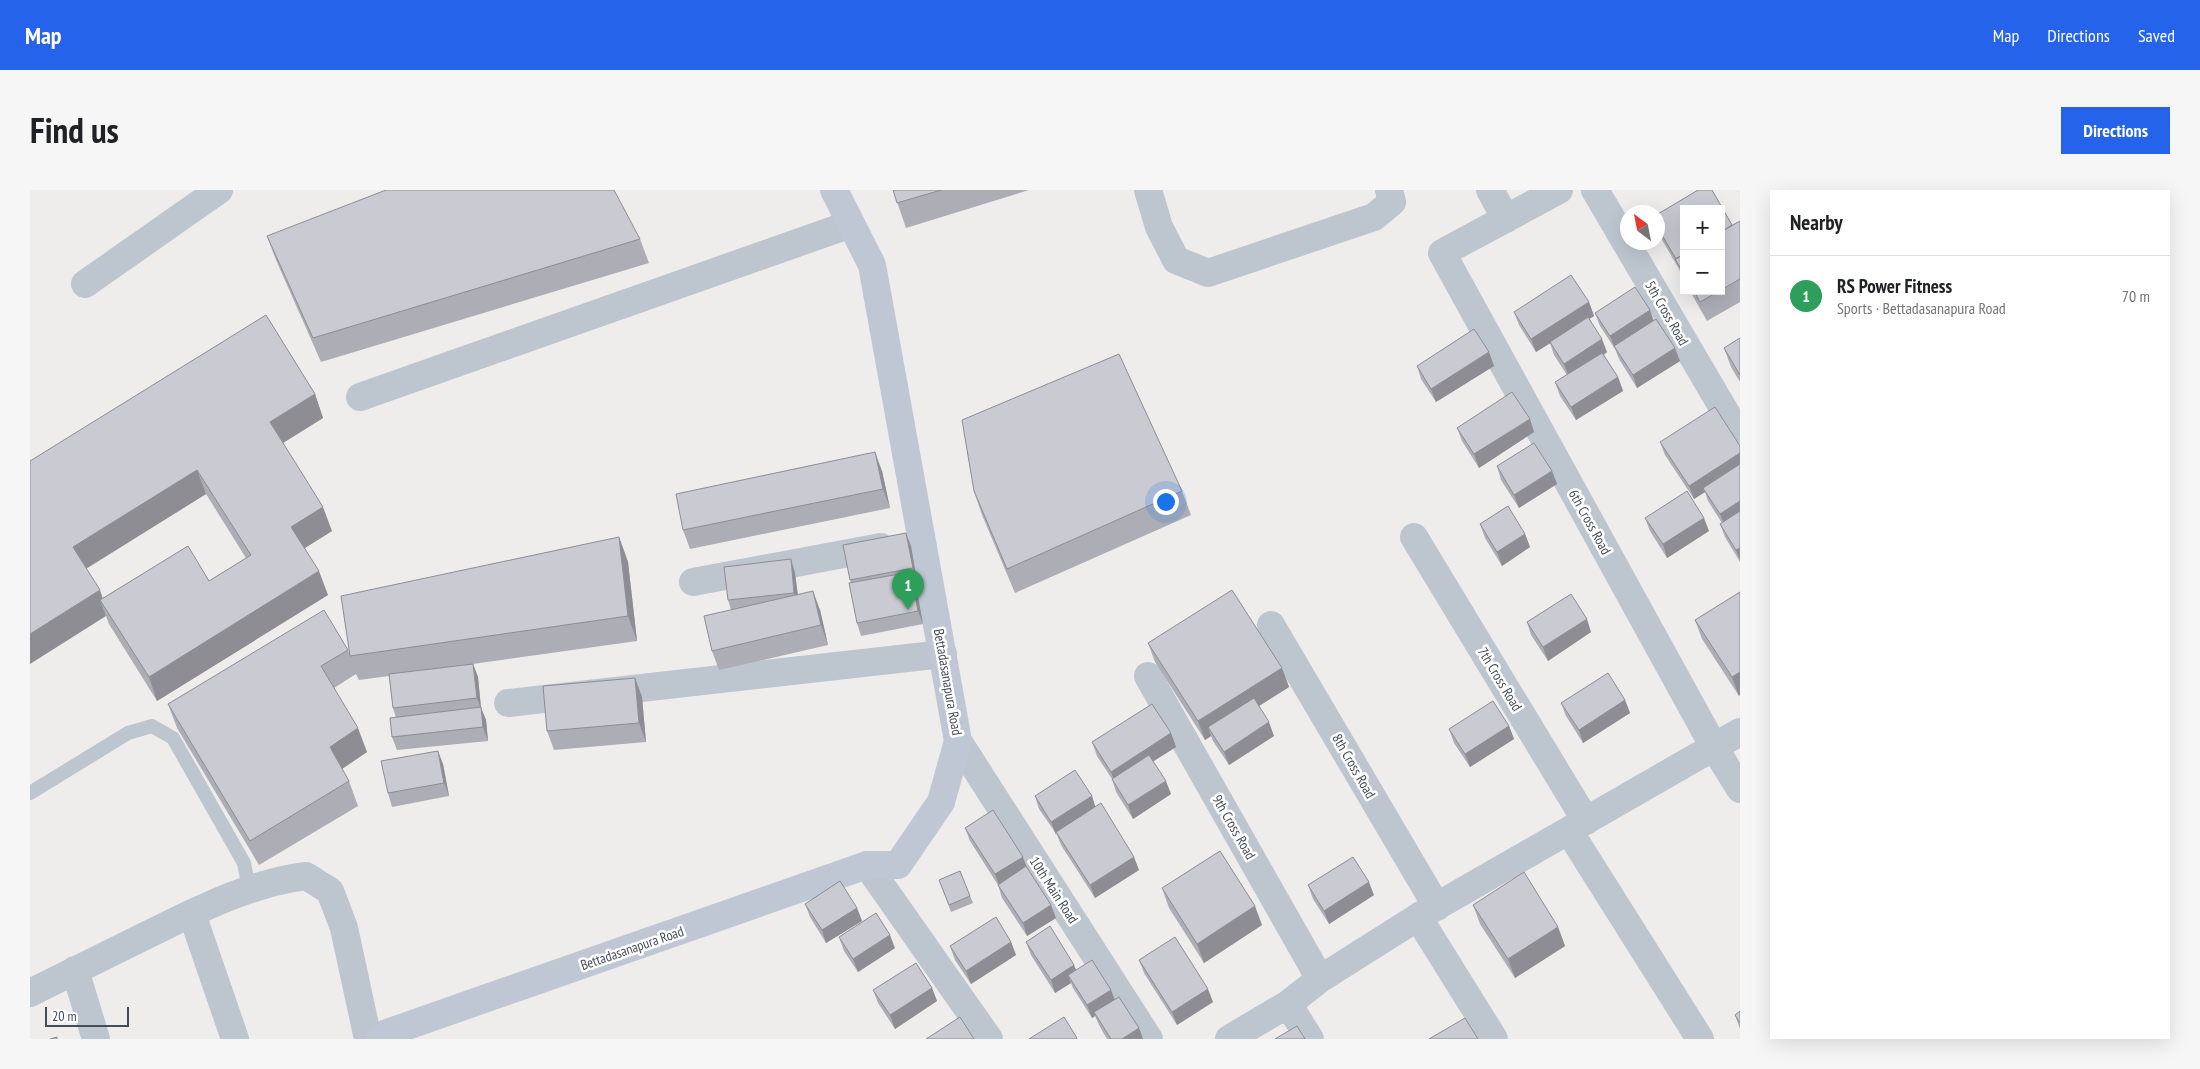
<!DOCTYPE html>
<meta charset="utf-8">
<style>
body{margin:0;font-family:"PT Sans Narrow",sans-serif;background:#f6f6f6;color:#202124}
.controls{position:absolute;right:15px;top:15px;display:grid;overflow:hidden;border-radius:0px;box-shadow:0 5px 20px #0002}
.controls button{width:45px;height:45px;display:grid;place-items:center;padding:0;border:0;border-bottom:1px solid #e0e0e0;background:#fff;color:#202124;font:25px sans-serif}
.compass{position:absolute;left:1590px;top:15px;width:45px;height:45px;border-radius:50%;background:#fff;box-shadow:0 5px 20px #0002;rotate:328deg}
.scale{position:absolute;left:15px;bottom:12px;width:84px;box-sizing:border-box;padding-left:5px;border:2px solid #454d59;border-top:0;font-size:14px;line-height:18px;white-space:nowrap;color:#454d59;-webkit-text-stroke:4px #fff;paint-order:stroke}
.you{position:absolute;left:1135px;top:311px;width:18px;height:18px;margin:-12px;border:4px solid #fff;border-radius:50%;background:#1a73e8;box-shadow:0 0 0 8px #1a73e833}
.badge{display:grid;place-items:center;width:32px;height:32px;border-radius:50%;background:#2563eb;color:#fff;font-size:16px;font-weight:700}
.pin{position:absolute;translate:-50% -41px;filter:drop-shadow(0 1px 2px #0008)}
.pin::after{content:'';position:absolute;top:26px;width:18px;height:15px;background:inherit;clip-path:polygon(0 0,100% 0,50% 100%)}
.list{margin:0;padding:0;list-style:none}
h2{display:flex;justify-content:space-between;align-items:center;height:65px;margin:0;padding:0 20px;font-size:21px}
h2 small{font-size:16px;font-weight:400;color:#757577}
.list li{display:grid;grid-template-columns:32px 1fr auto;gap:15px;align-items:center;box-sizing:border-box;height:80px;padding:0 20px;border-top:1px solid #e0e0e0}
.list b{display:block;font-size:19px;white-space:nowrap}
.list p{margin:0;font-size:16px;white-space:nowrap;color:#757577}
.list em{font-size:16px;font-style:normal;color:#757577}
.map{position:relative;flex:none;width:1710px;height:849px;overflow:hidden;border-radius:0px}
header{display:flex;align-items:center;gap:30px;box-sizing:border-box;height:70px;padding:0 25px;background:#2563eb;color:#fff}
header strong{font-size:24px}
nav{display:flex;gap:28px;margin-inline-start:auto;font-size:18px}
.intro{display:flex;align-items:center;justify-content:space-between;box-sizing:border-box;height:120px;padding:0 30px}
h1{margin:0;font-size:35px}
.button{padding:12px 22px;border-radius:0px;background:#2563eb;color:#fff;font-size:18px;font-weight:700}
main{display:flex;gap:30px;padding:0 30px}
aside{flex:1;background:#fff;border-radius:0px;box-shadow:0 5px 20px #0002}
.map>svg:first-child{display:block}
</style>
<header>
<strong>Map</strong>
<nav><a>Map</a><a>Directions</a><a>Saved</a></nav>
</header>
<div class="intro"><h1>Find us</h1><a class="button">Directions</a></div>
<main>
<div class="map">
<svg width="1710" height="849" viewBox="0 0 1710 849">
<rect width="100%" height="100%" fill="#efecec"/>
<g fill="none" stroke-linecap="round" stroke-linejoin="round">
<path stroke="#bdc5ce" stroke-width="14" d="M0 603 98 543 122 536 143 548 214 673 219 699"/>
<path stroke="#bdc5ce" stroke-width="28" d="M1118 0 1129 37 1146 70 1178 83 1344 27 1362 12 1359 0
M1460 0 1476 29
M1529 0 1412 63 1684 557 1710 599
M1565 0 1710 247
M55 94 189 0
M330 207 821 34
M1384 347 1556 631
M663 392 851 357
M1241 435 1407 717
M1118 486 1290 789
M478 513 913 464
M928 551 1119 849
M1539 641 1670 849
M837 675 959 849
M162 724 205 849
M1388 727 1464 849
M45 780 66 849
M0 803C41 783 82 762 123 742 172 718 221 693 276 686L300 701 314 738 338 849
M1258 814 1280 849
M1199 849 1258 814 1290 789 1388 727 1710 542"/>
<path stroke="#bfc7d5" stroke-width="28" d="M350 849 357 843 837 675H868L911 612 928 551 842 75 804 0"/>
</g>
<path fill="#adaeb5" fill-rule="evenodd" d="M863 0H999L876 38Z
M1668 0H1682L1702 35 1710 31V112L1677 131 1660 101H1691V19H1654V91L1649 79 1628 43V24Z
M237 46 610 49 619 73 291 172 246 70Z
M1559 112 1564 126 1559 129 1577 162 1574 165 1588 187 1593 201 1546 230 1530 206 1525 192 1537 185 1524 165 1520 153 1506 162 1489 135 1484 122Z
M1565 123 1624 130 1650 171 1607 198 1589 169 1585 159 1570 136Z
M1710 148V192L1701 177 1694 158Z
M1459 162 1464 176 1406 212 1391 189 1387 176Z
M285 204 293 228 253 253 302 341 275 358 298 405 127 511 79 434 76 426 0 271ZM176 304 216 368 179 391 73 409 56 379Z
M1427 238 1504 242 1449 278 1432 251Z
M1630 252 1710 256V372L1695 347 1690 334 1692 333 1678 311 1675 302 1664 309 1635 265Z
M1467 276 1522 281 1527 294 1489 318 1471 290Z
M852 281 860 318 660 359 653 340Z
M944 301H1152L1161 325 985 403 952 325Z
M1615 328 1679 341 1637 368 1620 341Z
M1450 334 1495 344 1500 357 1472 376 1455 348Z
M589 347 598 372 607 451 443 474 448 487 451 518 456 530 458 551 367 560 362 547 366 528 363 518 359 486 329 490 326 484 304 498 337 562 312 579 319 591 328 616 229 675 147 538 138 514 318 460 320 465Z
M881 356 887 391 885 392 893 434 831 446 827 433 821 393 820 390Z
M765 383 768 404 790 420 798 455 689 480 682 461 701 420 698 410Z
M1710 402 1709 506 1672 449 1665 430Z
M1497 432 1561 442 1518 471 1501 445Z
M1118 453 1252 478 1259 497 1229 516 1244 546 1199 575 1183 551 1181 546 1175 550 1125 472Z
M605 488 612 507 616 552 524 560 517 541Z
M1595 510 1600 523 1553 553 1536 526 1531 513Z
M1479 536 1484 549 1440 577 1424 553 1419 539Z
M1141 543 1146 557 1123 571 1141 604 1103 629 1086 602 1082 589 1067 566 1062 552Z
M413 574 419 606 362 617 358 603Z
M1005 606H1062L1065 617 1109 680 1065 708 1031 655 1027 645 1009 619Z
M935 638 998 679 1026 728 997 746 972 708 968 695 940 651Z
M930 681 943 713 921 722 909 690Z
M1278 695 1344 705 1299 734 1283 709Z
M1132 698 1232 735 1174 773 1139 718Z
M775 714 827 718 832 731 796 753 780 727Z
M1443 715 1528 737 1535 756 1485 788 1450 734Z
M809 747 865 758 828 782 814 761Z
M981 752 986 765 941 794 925 770 920 756Z
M996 752 1044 775 1046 780 1084 809 1109 838 1113 849H1077L1069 835 1065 826 1062 828 1043 798 1041 793 1025 803 1001 765Z
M1109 770 1183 812 1147 835 1114 783Z
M902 798 907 811 865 839 848 813 843 800Z
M1710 821V839L1705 825Z"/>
<path fill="#8d8d93" d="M1559 112 1564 126 1506 162 1501 149Z
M1620 120 1625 134 1584 156 1585 159 1580 146Z
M1572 149 1577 162 1539 187 1534 174Z
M1645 158 1650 171 1607 198 1603 185Z
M1459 162 1464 176 1406 212 1401 199Z
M1588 187 1593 201 1546 230 1541 217Z
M285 204 293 228 248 256 240 232Z
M1500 229 1504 242 1449 278 1444 264Z
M845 262 852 281 860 318 853 299Z
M1710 263V279L1673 298 1675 302 1664 309 1659 296Z
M167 280 176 304 52 381 43 357Z
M1522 281 1527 294 1489 318 1484 305Z
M1710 311V327L1695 337 1690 324Z
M293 317 302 341 270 361 261 337Z
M1674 328 1679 341 1637 368 1633 354Z
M876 343 881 356 887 391 883 378Z
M1495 344 1500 357 1472 376 1467 362Z
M589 347 598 372 607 451 598 426Z
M1710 358V370L1706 360Z
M761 369 765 383 769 416 764 403Z
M289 381 298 405 127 511 119 487Z
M881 382 886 395 893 434 888 421Z
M70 400 77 421 70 410 76 426 0 474V444Z
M783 401 790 420 798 455 791 435Z
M1557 429 1561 442 1518 471 1513 457Z
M443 474 448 487 451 518 456 530 458 551 453 537 451 519 447 508Z
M1252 478 1259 497 1183 545 1178 537 1181 546 1175 550 1168 531Z
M1710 482V505L1709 506 1702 487Z
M605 488 612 507 616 552 609 533Z
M1595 510 1600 523 1553 553 1549 540Z
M1239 532 1244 546 1199 575 1194 562Z
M1479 536 1484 549 1440 577 1435 564Z
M328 538 337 562 309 581 300 557Z
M1141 543 1146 557 1086 595 1081 582Z
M408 561 413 574 419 606 414 593Z
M1136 591 1141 604 1103 629 1098 615Z
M1062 606 1066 619 1026 642V645L1021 632Z
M993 667 998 680 970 698 965 684Z
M1104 667 1109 680 1065 708 1060 695Z
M1339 692 1344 705 1299 734 1294 721Z
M1021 715 1026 728 997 746 993 733Z
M1225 716 1232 735 1174 773 1167 754Z
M827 718 832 731 796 753 792 740Z
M1528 737 1535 756 1485 788 1478 769Z
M860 745 865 758 828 782 823 769Z
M981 752 986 765 941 794 936 781Z
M1044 775 1049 788 1038 785 1041 793 1025 803 1021 790Z
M902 798 907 811 865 839 860 825Z
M1178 799 1183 812 1147 835 1142 822Z
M1081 800 1086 813 1064 822 1065 826 1062 828 1057 815Z
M1109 838 1113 849H1092Z"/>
<path fill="#c9cad2" stroke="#8d8d93" d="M356 0H584L610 49 283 148 237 46Z
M863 0H911L867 13Z
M1668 0H1682L1702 35 1691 42V19H1654V64L1646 69 1628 38V24Z
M1710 31V89L1691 100V42Z
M1654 64V84L1645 69Z
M1541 85 1559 112 1501 149 1484 122Z
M1605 97 1620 120 1580 146 1565 123Z
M1664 101H1689L1670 112Z
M236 125 285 204 240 232 293 317 261 337 289 381 119 487 70 410 158 356 179 391 221 365 167 280 43 357 70 400 0 444V271Z
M1558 127 1572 149 1534 174 1520 152Z
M1626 129 1645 158 1603 185 1584 156Z
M1444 139 1459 162 1401 199 1387 176Z
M1710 148V185L1694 158Z
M1572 163 1588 187 1541 217 1525 192Z
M1089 164 1152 301 977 379 944 301 932 230Z
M1482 202 1500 229 1444 264 1427 238Z
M1685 217 1710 256V263L1659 296 1630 252Z
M1504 253 1522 281 1484 305 1467 276Z
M845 262 853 299 653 340 646 304Z
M1710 274V311L1690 324 1673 298Z
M1657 301 1674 328 1633 354 1615 328Z
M1478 316 1495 344 1467 362 1450 334Z
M1710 321V358L1706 360 1690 334Z
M876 343 883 378 820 390 813 355Z
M589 347 598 426 320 466 311 406Z
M761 369 764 403 698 410 694 377Z
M881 382 888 421 827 433 819 393Z
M1202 400 1252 478 1168 531 1118 453Z
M783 401 791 435 682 461 674 426Z
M1710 402V482L1702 487 1665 430Z
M1541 404 1557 429 1513 457 1497 432Z
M294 420 318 460 291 476 328 538 300 557 319 591 220 651 138 514Z
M443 474 447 508 363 518 359 484Z
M1578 483 1595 510 1549 540 1531 513Z
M605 488 609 533 517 541 513 496Z
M1224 508 1239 532 1194 562 1178 537Z
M1463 511 1479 536 1435 564 1419 539Z
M1122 514 1141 543 1081 582 1062 552Z
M451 517 453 537 362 547 360 528Z
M408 561 414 593 358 603 351 571Z
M1119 565 1136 591 1098 615 1082 589Z
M1045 580 1062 606 1021 632 1005 606Z
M1071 613 1104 667 1060 695 1026 642Z
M963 620 993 667 965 684 935 638Z
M1190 661 1225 716 1167 754 1132 698Z
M1323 667 1339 692 1294 721 1278 695Z
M996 676 1021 715 993 733 968 695Z
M930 681 940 706 919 715 909 690Z
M1494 682 1528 737 1478 769 1443 715Z
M810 691 827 718 792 740 775 714Z
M846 723 860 745 823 769 809 747Z
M966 727 981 752 936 781 920 756Z
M1020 736 1044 775 1021 790 996 752Z
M1145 747 1178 799 1142 822 1109 770Z
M1062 770 1081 800 1057 815 1038 785Z
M886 773 902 798 860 825 843 800Z
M1089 807 1109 838 1092 849H1081L1064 822Z
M1710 821V833L1705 825Z
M930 827 944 849H896Z
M1034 827 1047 848 1046 849H999Z
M1435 828 1448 849H1399Z
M1267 836 1275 849H1245Z
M27 847V849H20Z"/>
<g text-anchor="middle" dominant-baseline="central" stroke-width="5" stroke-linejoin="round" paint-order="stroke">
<g font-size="14" fill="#454d59" stroke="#fff">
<text transform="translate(1637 123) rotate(60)">5th Cross Road</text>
<text transform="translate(1560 332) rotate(61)">6th Cross Road</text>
<text transform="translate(1470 489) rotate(59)">7th Cross Road</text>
<text transform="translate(918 492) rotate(80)">Bettadasanapura Road</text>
<text transform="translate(1324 576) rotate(60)">8th Cross Road</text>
<text transform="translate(1204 637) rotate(60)">9th Cross Road</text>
<text transform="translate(1024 700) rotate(57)">10th Main Road</text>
<text transform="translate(602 758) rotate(-19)">Bettadasanapura Road</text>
</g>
</g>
</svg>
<div class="controls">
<button>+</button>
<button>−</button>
</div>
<svg class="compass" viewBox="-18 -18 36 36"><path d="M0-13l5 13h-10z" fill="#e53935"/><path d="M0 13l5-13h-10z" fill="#757577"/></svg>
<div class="scale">20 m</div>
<div class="you"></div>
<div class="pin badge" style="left:878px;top:420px;background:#2e9e5b">1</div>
</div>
<aside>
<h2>Nearby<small></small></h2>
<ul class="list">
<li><span class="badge" style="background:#2e9e5b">1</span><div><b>RS Power Fitness</b><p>Sports · Bettadasanapura Road</p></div><em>70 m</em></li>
</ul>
</aside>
</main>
